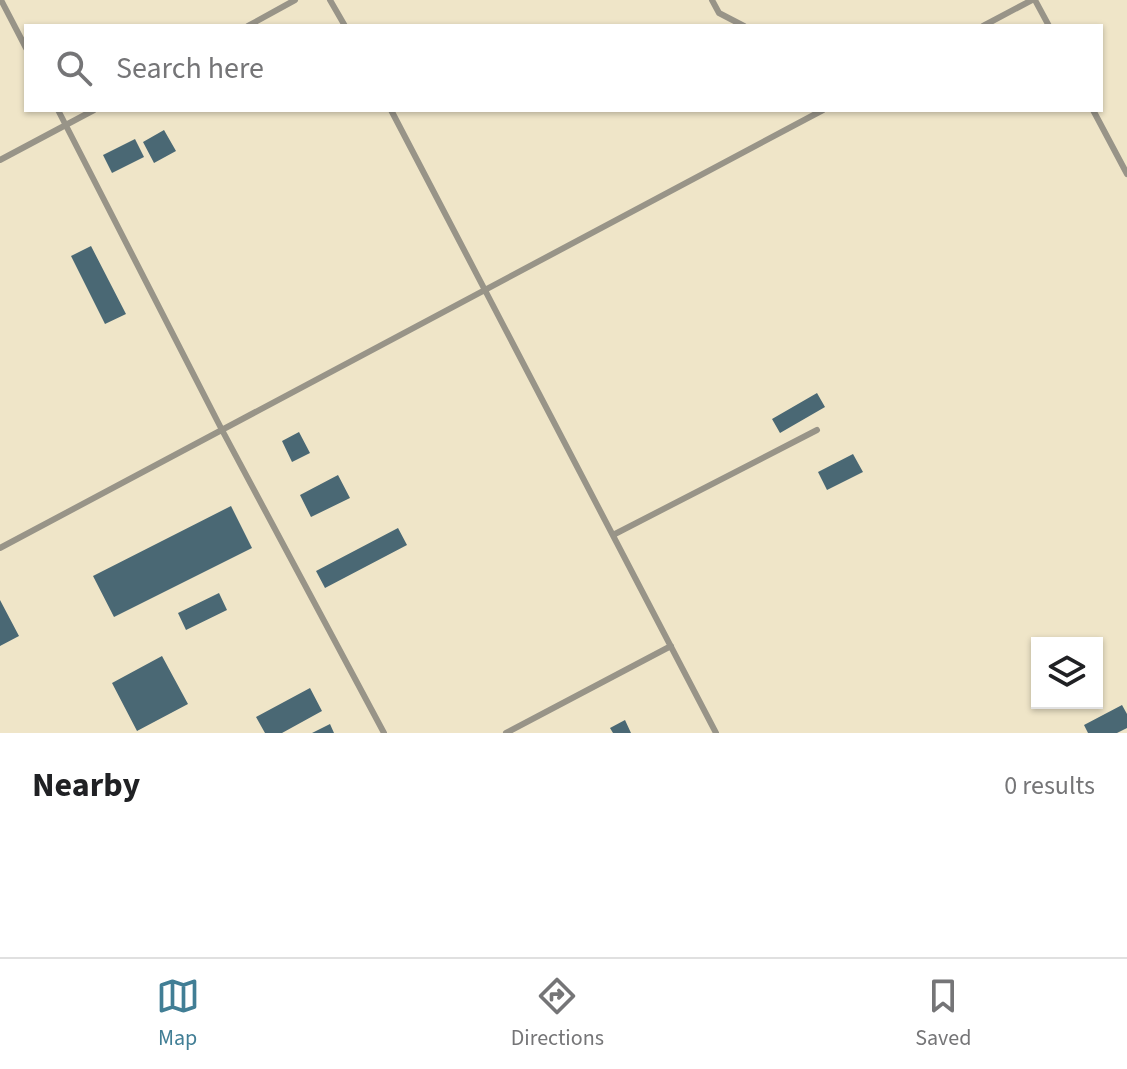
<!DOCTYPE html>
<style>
body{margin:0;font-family:"Source Sans 3",sans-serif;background:#f2f2f2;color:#202124}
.controls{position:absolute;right:24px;bottom:24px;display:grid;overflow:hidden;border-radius:0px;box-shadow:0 2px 6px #0004}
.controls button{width:72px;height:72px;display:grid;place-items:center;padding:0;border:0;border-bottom:2px solid #e0e0e0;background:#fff;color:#202124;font:40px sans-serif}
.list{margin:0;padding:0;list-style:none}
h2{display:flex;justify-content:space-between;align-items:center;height:104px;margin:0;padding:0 32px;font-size:34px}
h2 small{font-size:26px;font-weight:400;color:#757577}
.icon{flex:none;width:44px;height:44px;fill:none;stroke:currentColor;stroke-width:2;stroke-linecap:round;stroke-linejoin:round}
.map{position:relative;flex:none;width:1127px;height:733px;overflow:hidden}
.search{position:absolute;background:#fff;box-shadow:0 2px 6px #0004;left:24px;right:24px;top:24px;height:88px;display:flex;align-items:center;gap:20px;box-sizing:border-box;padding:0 28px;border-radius:0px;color:#757577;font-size:30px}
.sheet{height:224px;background:#fff}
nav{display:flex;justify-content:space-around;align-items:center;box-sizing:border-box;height:112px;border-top:2px solid #e0e0e0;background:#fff;font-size:22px;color:#757577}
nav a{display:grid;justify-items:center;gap:4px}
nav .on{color:#417e95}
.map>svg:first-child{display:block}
</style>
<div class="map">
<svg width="1127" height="733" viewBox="0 0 1127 733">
<rect width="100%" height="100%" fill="#efe5c8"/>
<path fill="#4a6874" d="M164 130 176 151 154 163 143 142Z
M135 139 144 157 112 173 103 155Z
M91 246 126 314 105 324 71 256Z
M817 393 825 407 780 433 772 419Z
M299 432 310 453 292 462 282 441Z
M853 454 863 472 827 490 818 472Z
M338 475 350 498 311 517 300 495Z
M231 506 252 548 114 617 93 576Z
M398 528 407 545 325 588 316 571Z
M219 593 227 610 186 630 178 613Z
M0 600 19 636 0 646Z
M162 656 188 704 137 731 112 683Z
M310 688 322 711 282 733H265L256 717Z
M1122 705 1127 714V728L1117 733H1088L1084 725Z
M625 720 631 733H613L610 728Z
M330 724 334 733H312Z"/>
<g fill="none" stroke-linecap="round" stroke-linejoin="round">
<path stroke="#989488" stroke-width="6" d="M1 0 26 48
M330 0 345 26
M712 0 719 13 744 26
M1035 0 1049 26
M248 26 295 0
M983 26 1032 0
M58 110 222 430 384 733
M391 110 716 733
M1093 110 1127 174
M0 160 94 110
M613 535 817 430
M0 548 823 110
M506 733 671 646"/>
</g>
</svg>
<div class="controls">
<button><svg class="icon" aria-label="layers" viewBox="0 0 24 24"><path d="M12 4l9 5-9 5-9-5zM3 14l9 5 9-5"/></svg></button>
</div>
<div class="search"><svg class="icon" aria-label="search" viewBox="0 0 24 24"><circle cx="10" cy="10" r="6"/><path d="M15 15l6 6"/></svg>Search here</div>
</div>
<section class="sheet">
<h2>Nearby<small>0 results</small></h2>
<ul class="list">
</ul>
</section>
<nav>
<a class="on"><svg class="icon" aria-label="map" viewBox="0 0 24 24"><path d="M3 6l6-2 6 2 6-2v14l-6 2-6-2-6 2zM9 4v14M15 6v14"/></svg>Map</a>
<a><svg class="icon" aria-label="directions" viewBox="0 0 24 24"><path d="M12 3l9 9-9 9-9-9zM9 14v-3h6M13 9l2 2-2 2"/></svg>Directions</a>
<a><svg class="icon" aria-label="saved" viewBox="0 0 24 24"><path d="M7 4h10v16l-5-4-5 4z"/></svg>Saved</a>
</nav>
